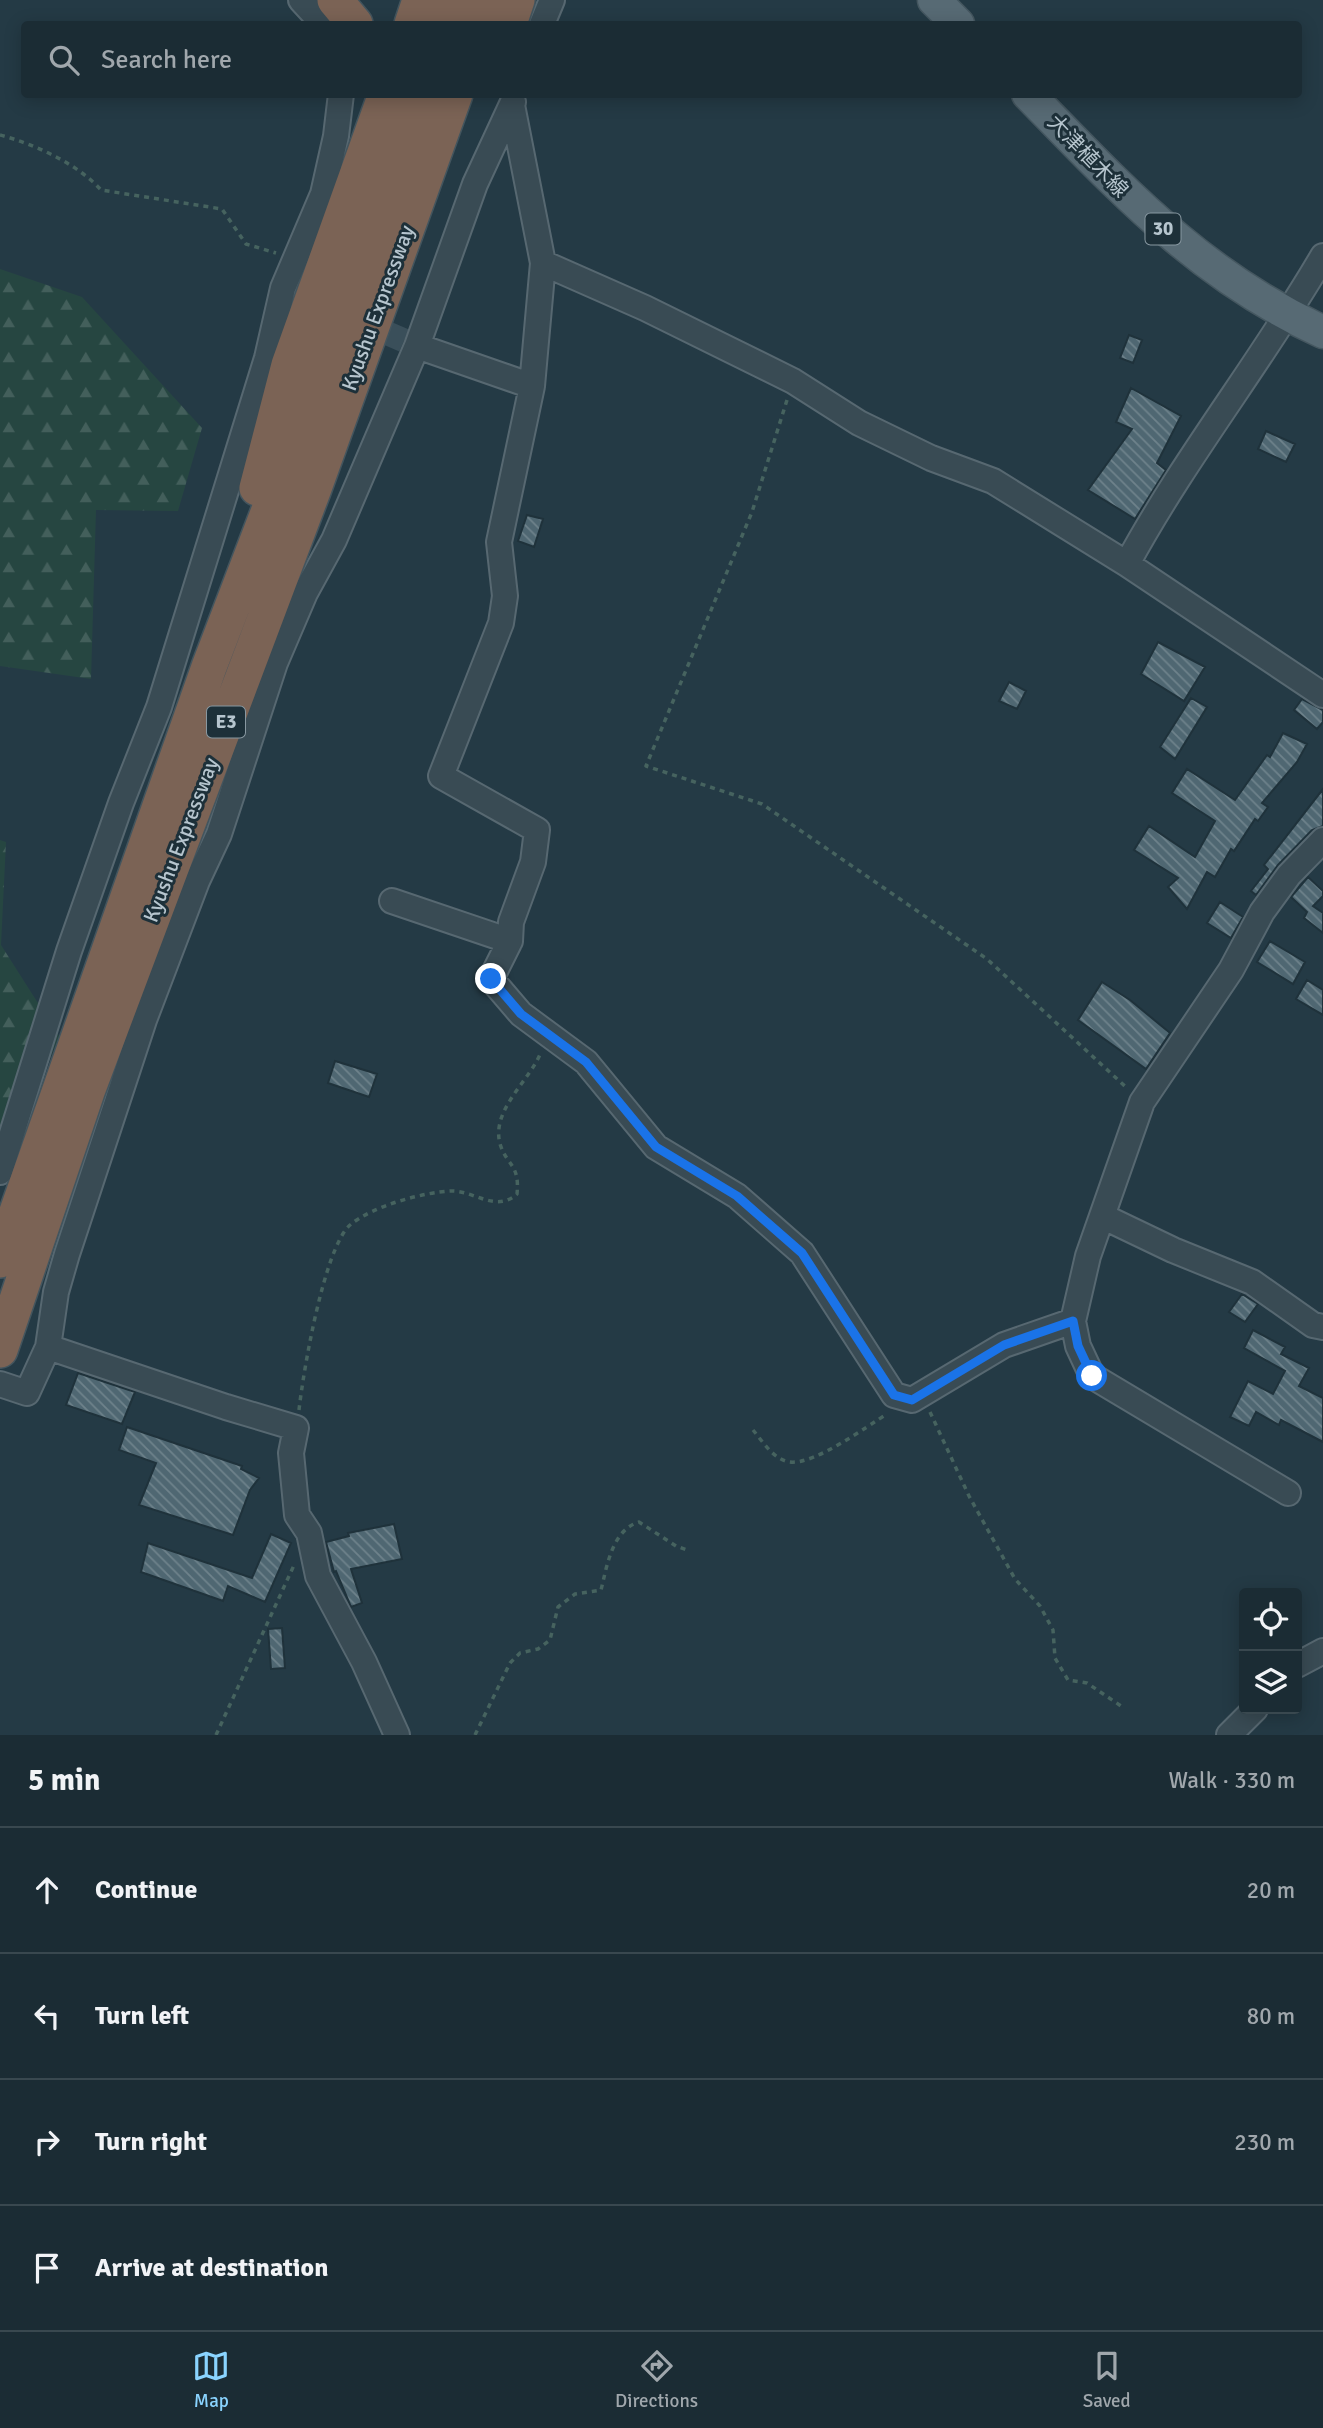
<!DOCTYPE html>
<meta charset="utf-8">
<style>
body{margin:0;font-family:Signika,"Noto Sans JP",sans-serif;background:#24343c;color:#f1f3f6}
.controls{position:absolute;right:21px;bottom:21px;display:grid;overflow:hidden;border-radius:7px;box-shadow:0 4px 18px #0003}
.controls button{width:63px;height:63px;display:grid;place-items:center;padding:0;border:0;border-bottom:2px solid #39484f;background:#1b2c34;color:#f1f3f6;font:35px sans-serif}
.stop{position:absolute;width:21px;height:21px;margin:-16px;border:5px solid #1a73e8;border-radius:50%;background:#fff}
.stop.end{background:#1a73e8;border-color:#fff;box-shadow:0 2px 7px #0008}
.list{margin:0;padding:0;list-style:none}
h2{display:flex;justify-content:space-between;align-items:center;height:91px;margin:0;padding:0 28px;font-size:30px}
h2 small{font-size:23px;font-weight:400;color:#a0a7ac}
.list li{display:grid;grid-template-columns:46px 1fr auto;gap:21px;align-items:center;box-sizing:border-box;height:126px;padding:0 28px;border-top:2px solid #39484f}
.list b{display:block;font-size:26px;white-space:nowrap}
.list em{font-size:23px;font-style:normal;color:#a0a7ac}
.icon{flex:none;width:38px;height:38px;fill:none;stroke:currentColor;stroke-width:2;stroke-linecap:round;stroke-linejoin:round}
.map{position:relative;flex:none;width:1323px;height:1735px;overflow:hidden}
.search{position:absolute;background:#1b2c34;box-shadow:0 4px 18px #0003;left:21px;right:21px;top:21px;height:77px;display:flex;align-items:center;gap:18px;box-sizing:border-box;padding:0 24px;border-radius:7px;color:#a0a7ac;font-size:26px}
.sheet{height:595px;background:#1b2c34}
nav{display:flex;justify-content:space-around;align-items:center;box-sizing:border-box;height:98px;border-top:2px solid #39484f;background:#1b2c34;font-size:19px;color:#a0a7ac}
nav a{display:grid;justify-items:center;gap:4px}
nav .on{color:#8ad4ff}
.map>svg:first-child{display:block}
</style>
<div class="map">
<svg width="1323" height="1735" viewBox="0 0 1323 1735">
<defs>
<pattern id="forest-firs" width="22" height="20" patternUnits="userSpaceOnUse" patternTransform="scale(1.75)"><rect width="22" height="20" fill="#264641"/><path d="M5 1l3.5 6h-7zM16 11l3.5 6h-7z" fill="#435f5b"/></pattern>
<pattern id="building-back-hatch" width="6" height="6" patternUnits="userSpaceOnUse" patternTransform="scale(1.75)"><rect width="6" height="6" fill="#4f6772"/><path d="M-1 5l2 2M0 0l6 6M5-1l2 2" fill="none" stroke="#6e828b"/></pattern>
</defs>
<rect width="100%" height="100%" fill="#243a45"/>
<path fill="url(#forest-firs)" d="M0 269 82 297 202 428 178 511 96 510 91 679 0 666Z
M0 840 6 842 1 945 59 1036 0 1183Z"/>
<path fill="url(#building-back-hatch)" stroke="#1f323b" stroke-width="2" d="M1129 335 1142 340 1133 363 1120 358Z
M1131 388 1181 416 1157 463 1166 470 1135 519 1088 490 1132 429 1116 422Z
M1266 431 1295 444 1286 462 1258 449Z
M527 515 543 519 534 547 518 541Z
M1158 642 1205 667 1184 701 1141 674Z
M1009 682 1026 691 1017 709 999 701Z
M1191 698 1207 707 1175 759 1160 747Z
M1302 699 1323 710V722L1317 729 1294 710Z
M1283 733 1307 744 1297 762 1262 803 1268 807 1258 821 1255 819 1234 851 1231 849 1215 877 1207 872 1187 909 1168 887 1178 878 1134 850 1149 826 1195 857 1215 821 1172 793 1187 769 1235 800 1267 755 1270 757Z
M1323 789V826L1312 830 1278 865 1256 895 1251 891 1268 869 1264 865Z
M1308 877 1323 891V896L1313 906 1323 913V933L1304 918 1307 912 1291 897Z
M1220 902 1243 917 1231 938 1207 923Z
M1270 941 1305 962 1293 984 1257 962Z
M1307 980 1323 990V1015L1296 999Z
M1102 982 1130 1000 1170 1033 1146 1069 1078 1020Z
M335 1061 377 1074 369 1097 328 1083Z
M1242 1294 1258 1304 1245 1322 1229 1312Z
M1253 1330 1285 1347 1281 1354 1309 1368 1299 1386 1323 1398V1442L1281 1420 1279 1425 1256 1412 1249 1426 1230 1417 1248 1381 1273 1394 1285 1371 1244 1348Z
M78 1373 135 1392 122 1424 66 1405Z
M127 1427 242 1466 241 1469 259 1478 250 1490 233 1535 139 1505 156 1463 119 1450Z
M394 1524 402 1559 351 1569 362 1603 351 1607 336 1571 334 1572 326 1542 349 1536 348 1533Z
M271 1534 291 1543 265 1602 228 1586 223 1601 141 1572 148 1543 252 1578Z
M282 1628 285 1668 271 1669 268 1629Z"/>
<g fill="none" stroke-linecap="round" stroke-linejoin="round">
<path stroke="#3a4f5a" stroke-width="24" stroke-dasharray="24 12" stroke-linecap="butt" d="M283 288 417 346"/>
<defs>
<path id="minor" d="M301 0 323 24
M542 24 552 0
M512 105 543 263 532 386 499 542 505 596 501 623 441 776 537 830 533 862 511 922 510 941 491 979 521 1014 586 1062 656 1147 737 1196 802 1253 894 1395 912 1400 1004 1345 1073 1321 1088 1256 1142 1102 1231 970 1262 912 1289 875 1323 840
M543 263 645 308 793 381 859 423 931 458 993 481 1127 564 1323 695
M417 346 532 386
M1127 564C1185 457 1262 361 1323 256
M392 901 510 941
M0 1172 69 951 121 803 159 707 267 358 283 288 323 194 336 136 341 94
M1102 1216 1173 1250 1252 1282 1313 1325 1323 1327
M1073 1321 1078 1346 1092 1376 1288 1493
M48 1347 226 1407 296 1428 291 1453 297 1515 309 1533 318 1576 364 1662 397 1735
M0 1384 27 1393 48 1347 56 1292 67 1254 144 1020 197 881 219 834 275 663 305 593 334 540 417 346 475 184 513 102
M1297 1665 1323 1651
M1229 1735 1255 1709"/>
<path id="major" d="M934 0 958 24
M1028 94C1122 190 1198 274 1323 332"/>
<path id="highway" d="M335 0 355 24
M412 24 420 0
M445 24 453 0
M479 24 487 0
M509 24 517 0
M257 488 289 365 386 94
M0 1260 209 667 336 335 421 94
M0 1350 88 1089 313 491 455 94"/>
</defs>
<use href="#minor" stroke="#576871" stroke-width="28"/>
<use href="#major" stroke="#455760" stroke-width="35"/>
<use href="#highway" stroke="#43555e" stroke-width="38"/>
<path stroke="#46635f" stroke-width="3.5" stroke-dasharray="5 5" stroke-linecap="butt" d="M0 135C34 144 78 164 101 190L222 209 246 244 276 253
M787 400 752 512 646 766 762 804 987 959 1128 1089
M299 1410C303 1373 324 1248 350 1225 372 1206 424 1192 452 1191 475 1191 496 1213 517 1194 520 1164 507 1166 500 1144 491 1109 530 1081 541 1052
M930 1412 969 1496 1015 1579 1040 1606 1053 1630 1055 1658 1068 1680 1087 1683 1124 1708
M753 1430C763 1442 774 1460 790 1462 814 1465 866 1427 887 1414
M216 1735 295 1563
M475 1735 510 1663 520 1653 538 1649 550 1640 558 1607 575 1594 601 1590C607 1566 612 1530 639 1522L676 1546 690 1551"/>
<use href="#minor" stroke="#394b54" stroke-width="24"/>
<use href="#major" stroke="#576a74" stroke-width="32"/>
<use href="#highway" stroke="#7b6355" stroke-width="35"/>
</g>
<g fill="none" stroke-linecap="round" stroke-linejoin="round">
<path stroke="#1a73e8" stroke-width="9" d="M491 979 521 1014 586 1062 656 1147 737 1196 802 1253 894 1395 912 1400 1004 1345 1073 1321 1078 1346 1092 1376"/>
</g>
<g text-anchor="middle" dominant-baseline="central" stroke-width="6" stroke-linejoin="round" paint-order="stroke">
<g fill="#1d3039" stroke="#8898a1" stroke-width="2">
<rect x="1145.5" y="213.5" width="35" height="31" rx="5"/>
<rect x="207" y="706.5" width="38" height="31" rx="5"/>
</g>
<g font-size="19" font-weight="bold" fill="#b6c5ce">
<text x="1163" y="229">30</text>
<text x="226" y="722">E3</text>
</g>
<g font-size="21" fill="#b6c5ce" stroke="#1d3039">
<text transform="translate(1088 156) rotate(46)">大津植木線</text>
<text transform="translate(378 308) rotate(-70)">Kyushu Expressway</text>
<text transform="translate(181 840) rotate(-69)">Kyushu Expressway</text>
</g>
</g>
</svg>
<div class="controls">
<button><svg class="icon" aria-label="locate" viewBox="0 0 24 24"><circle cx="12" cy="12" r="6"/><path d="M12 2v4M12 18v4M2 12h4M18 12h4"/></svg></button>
<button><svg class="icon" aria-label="layers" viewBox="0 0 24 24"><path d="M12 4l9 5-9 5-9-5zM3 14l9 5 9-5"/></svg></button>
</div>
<div class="stop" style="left:1092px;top:1376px"></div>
<div class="stop end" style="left:491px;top:979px"></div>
<div class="search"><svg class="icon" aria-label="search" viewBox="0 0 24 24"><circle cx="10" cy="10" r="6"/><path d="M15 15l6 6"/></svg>Search here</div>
</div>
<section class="sheet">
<h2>5 min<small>Walk · 330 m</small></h2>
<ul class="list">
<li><svg class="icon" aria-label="ahead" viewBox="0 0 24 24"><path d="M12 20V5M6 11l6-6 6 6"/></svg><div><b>Continue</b></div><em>20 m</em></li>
<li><svg class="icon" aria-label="left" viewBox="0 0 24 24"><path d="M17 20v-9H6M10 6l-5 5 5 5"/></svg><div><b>Turn left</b></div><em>80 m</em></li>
<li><svg class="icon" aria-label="right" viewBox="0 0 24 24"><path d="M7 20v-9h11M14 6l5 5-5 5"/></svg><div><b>Turn right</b></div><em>230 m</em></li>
<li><svg class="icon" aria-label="arrive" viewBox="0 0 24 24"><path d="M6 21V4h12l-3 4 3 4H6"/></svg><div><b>Arrive at destination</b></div></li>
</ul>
</section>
<nav>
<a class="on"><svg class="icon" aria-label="map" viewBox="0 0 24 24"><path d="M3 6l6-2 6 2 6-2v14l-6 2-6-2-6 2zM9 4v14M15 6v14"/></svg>Map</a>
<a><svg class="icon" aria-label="directions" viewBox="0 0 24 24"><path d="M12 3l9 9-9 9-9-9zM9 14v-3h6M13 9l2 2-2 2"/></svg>Directions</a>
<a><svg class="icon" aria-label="saved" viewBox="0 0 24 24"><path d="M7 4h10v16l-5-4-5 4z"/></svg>Saved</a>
</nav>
